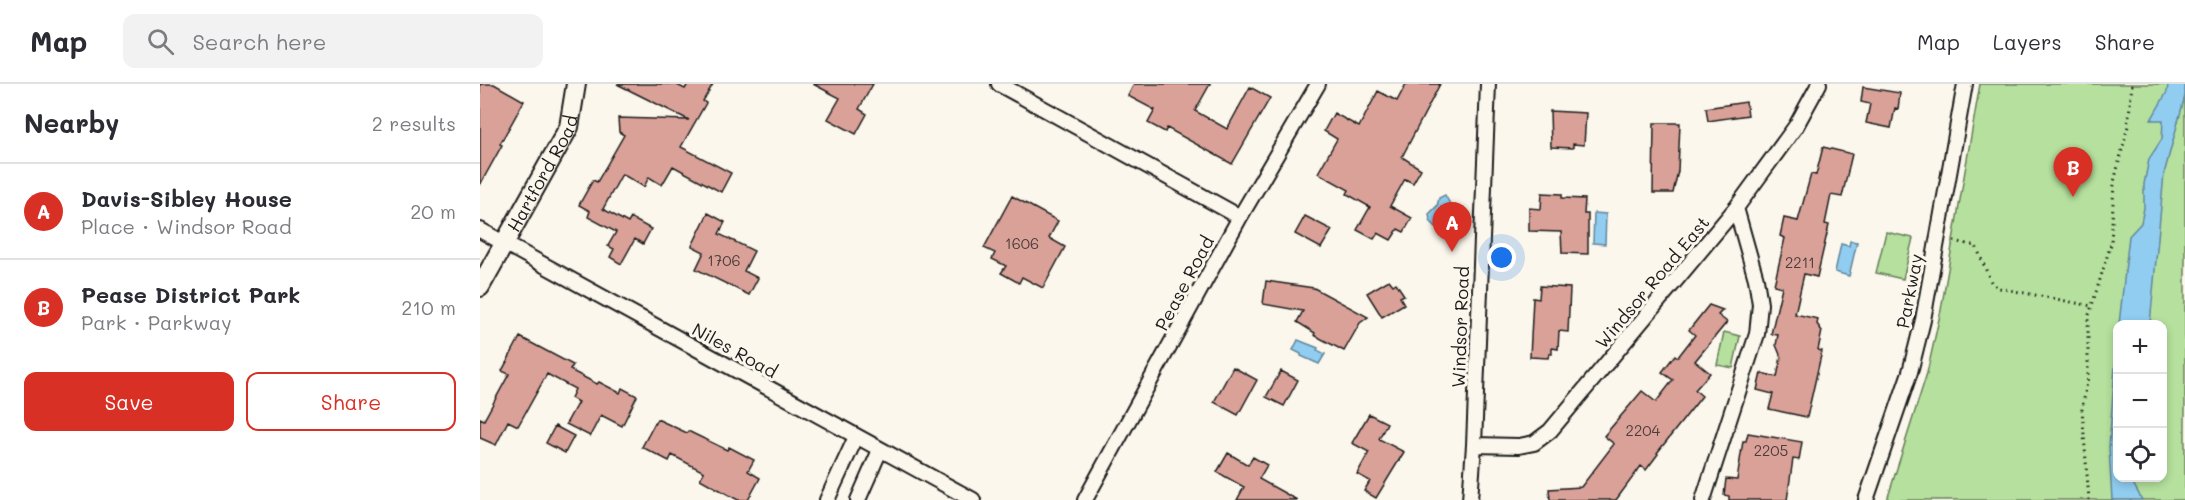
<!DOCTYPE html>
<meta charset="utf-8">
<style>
body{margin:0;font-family:Mali,sans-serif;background:#f2f2f3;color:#2b2b33}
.controls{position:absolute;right:18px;bottom:18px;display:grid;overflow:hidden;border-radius:12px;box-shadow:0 3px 9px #0003}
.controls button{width:54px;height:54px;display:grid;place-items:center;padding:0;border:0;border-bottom:2px solid #e1e1e2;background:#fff;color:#2b2b33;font:30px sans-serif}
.you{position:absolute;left:1022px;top:174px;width:21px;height:21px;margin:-15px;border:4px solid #fff;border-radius:50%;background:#1a73e8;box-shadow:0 0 0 9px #1a73e833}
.badge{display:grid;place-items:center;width:39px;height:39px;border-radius:50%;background:#d93025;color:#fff;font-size:20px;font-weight:700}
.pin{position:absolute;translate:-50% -50px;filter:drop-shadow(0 2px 3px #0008)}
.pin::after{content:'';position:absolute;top:32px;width:21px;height:18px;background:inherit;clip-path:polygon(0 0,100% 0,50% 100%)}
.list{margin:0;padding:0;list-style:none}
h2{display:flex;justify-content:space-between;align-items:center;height:78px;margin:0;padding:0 24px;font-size:26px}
h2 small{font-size:20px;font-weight:400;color:#7c7c81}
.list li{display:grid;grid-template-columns:39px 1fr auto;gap:18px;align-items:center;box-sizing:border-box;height:96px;padding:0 24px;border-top:2px solid #e1e1e2}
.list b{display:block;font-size:22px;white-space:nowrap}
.list p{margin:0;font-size:20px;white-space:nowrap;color:#7c7c81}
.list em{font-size:20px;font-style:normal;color:#7c7c81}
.actions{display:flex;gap:12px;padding:18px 24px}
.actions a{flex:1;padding:14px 0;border:2px solid #d93025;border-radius:12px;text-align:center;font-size:21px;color:#d93025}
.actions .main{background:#d93025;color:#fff}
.icon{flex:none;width:33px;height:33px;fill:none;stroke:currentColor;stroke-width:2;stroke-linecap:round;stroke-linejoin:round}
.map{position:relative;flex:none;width:1705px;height:416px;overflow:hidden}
header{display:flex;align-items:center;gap:36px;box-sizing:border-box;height:84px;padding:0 30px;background:#fff;border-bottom:2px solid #e1e1e2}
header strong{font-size:28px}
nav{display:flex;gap:33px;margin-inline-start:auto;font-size:21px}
.search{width:420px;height:54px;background:#f2f2f3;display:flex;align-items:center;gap:15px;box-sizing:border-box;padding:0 21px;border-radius:12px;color:#7c7c81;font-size:22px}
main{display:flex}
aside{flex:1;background:#fff}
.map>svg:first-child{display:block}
</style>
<header>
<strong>Map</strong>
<div class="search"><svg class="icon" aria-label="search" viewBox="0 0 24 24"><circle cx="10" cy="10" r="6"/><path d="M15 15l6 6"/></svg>Search here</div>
<nav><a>Map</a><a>Layers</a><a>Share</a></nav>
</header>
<main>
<aside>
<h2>Nearby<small>2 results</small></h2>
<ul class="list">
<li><span class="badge">A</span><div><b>Davis-Sibley House</b><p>Place · Windsor Road</p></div><em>20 m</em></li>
<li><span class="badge">B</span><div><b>Pease District Park</b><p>Park · Parkway</p></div><em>210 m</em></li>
</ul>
<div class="actions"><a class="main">Save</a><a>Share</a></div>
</aside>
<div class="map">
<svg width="1705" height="416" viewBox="0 0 1705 416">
<rect width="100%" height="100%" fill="#fbf7ec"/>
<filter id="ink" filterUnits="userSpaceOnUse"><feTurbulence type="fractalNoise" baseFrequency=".0167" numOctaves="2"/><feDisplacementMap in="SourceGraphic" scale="12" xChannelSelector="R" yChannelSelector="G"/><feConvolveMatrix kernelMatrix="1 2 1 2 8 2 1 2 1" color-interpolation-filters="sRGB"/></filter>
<g filter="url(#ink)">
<path fill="#b5e09d" stroke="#687e5c" stroke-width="1.5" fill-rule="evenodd" d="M1500 0H1705V416H1407L1447 289 1461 226ZM1638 240H1682V394H1638Z
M1406 148 1433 154 1423 195 1396 189Z
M1244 248 1260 252 1253 284 1237 281Z"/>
<path fill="#90cdf0" stroke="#62869b" stroke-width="1.5" d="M1688 0H1705V12L1684 90 1670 240H1639L1649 152 1661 139 1664 124V100L1669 75 1682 55 1683 36H1671L1687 8Z
M965 111 970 120 969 137 964 142 956 143 950 137 949 130 957 122 959 114Z
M1114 129 1126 130 1125 160 1113 159Z
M1370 157 1377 158 1369 192 1355 188 1361 160 1369 162Z
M818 256 838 264 837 266 845 270 839 280 821 272V270L813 266Z
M1637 256 1638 394H1653V399L1662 416H1632L1629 363Z"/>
<path fill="#daa198" stroke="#1c1c1c" stroke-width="1.5" d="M0 0H14L44 17 20 60 22 61 0 101Z
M137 0H195L205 5 208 0H233L223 17 226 19 201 63 251 89 241 108 193 82 182 101 169 93 164 103 142 90 123 125 148 139 151 134 171 145 163 160 155 155 141 180 130 173 134 165 128 162 136 148 108 133 110 127 99 121 113 96 117 98 144 51 139 48 138 34 209 36Z
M333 0H393L379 25 387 30 376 50 348 35 360 14Z
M654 0H730L715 27 747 45 770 3 790 14 752 80 687 44 685 48 668 39 675 26 648 12Z
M926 0H960L922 73 941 85 933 99 925 95 910 122 932 134 924 148 918 145 911 156 898 149 894 155 877 146 890 123 867 110 869 106 838 89 857 55 844 47 854 29 879 43 898 7 917 17Z
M1383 3 1420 9 1418 25 1415 24 1411 44 1386 39 1390 20 1381 18Z
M1266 18 1268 31 1228 37 1226 24Z
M1070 27 1106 29 1104 61 1093 60V64L1071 63Z
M1174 39H1200L1198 87 1193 109H1173Z
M1343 63 1372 70 1362 113 1351 111 1345 140 1349 141 1337 193 1324 190 1315 230 1338 235 1337 240 1342 247 1338 266 1342 267 1327 333 1289 325 1293 310 1277 306 1281 289 1297 293 1301 273 1296 261 1298 251 1291 250 1302 203 1294 201 1305 154 1300 152 1304 134 1318 137 1331 90 1336 91Z
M1062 109 1082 110V114L1105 115 1104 130H1108V170L1082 169 1081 148 1049 147V124L1061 125Z
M532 112 578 137 569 154 585 163 563 204 542 193 539 199 521 189 526 182 512 175 515 169 504 164Z
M228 129 245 138 239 150 274 167 264 187 278 194 269 211 216 185 224 168 212 162Z
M825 132 852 146 841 164 815 150Z
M909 196 913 201 916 199 924 211 920 213 924 220 902 233 887 209Z
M786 197 834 204 888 233 880 239 864 267 834 251 835 249 817 238 823 227 783 220Z
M1060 202 1090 204 1088 248 1079 247 1078 265 1072 264V270H1069L1068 274 1050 273 1053 214 1059 215Z
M1229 221 1243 226 1238 231 1247 238 1215 277 1230 289 1215 306 1222 312 1177 369 1178 370 1166 386 1161 382 1136 416H1070L1069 405 1101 403 1134 360 1124 352 1162 307 1176 318 1193 296 1182 288 1195 271 1198 273 1215 251 1209 246Z
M40 253 93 281 90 286 117 300 119 298 140 309 142 304 157 312 142 342 121 331 110 352 86 340 98 318 91 314 95 305 67 290 38 342 28 337 16 361 0 354V334L4 336 29 290 22 287Z
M753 283 777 296 758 331 734 318Z
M801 287 818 296 804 322 786 313Z
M889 330 907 339 899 355 924 368 896 414 884 407 890 397 877 390 889 368 872 359Z
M177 335 207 349 208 347 247 366 249 363 274 376 268 387 280 394 268 416H258L220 395 224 388 192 371 189 377 162 363Z
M75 342 94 352 85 369 66 359Z
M1268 349 1322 358 1319 376 1313 375 1307 416H1249V412L1244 411 1246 395 1257 396 1263 357H1266Z
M748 369 768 381 773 373 787 381 779 395 817 416H757L764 403 737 388Z"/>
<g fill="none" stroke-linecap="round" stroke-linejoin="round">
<defs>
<path id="minor" d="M519 0 760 133
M0 146 493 416
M994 361 1039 362 1054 359 1070 347 1256 124 1316 42 1339 0
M347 416 376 353
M378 416 400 366
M605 416 760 133 838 0
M990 416 994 361 1008 0
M1223 416 1277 250 1280 220 1276 195 1256 124
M1386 416 1430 288 1443 236 1485 0"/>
<g id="tertiary">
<path id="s1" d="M0 203 89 43 96 0"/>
</g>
</defs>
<use href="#minor" stroke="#1c1c1c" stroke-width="18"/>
<use href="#tertiary" stroke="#1c1c1c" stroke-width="22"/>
<path stroke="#1c1c1c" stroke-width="3" stroke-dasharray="1.5 4.5" stroke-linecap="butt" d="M1474 157 1496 162 1511 198 1519 204 1612 222
M1609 416 1602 325 1608 293V234L1631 160 1634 98 1648 42 1652 0"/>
<use href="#minor" stroke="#fbf7ec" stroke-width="14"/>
<use href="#tertiary" stroke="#fbf7ec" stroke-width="18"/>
</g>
</g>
<g text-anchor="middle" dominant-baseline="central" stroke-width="6" stroke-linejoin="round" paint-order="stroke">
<g font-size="15" fill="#4c3d3b">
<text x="542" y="159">1606</text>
<text x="244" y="176">1706</text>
<text x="1320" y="178">2211</text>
<text x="1163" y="346">2204</text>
<text x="1291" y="366">2205</text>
</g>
<g font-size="18" fill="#1c1c1c" stroke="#fbf7ec">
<text stroke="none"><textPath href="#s1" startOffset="130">Hartford Road</textPath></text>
<text transform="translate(1172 198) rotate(-50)">Windsor Road East</text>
<text transform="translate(704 199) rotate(-62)">Pease Road</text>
<text transform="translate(1429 207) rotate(-79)">Parkway</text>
<text transform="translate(980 243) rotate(-88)">Windsor Road</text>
<text transform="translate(255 266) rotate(29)">Niles Road</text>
</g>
</g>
</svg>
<div class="controls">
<button>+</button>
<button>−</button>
<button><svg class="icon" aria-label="locate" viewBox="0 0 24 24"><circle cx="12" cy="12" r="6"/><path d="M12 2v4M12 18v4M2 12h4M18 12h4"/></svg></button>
</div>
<div class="you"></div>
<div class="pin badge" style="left:972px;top:168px">A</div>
<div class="pin badge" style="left:1593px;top:113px">B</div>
</div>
</main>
